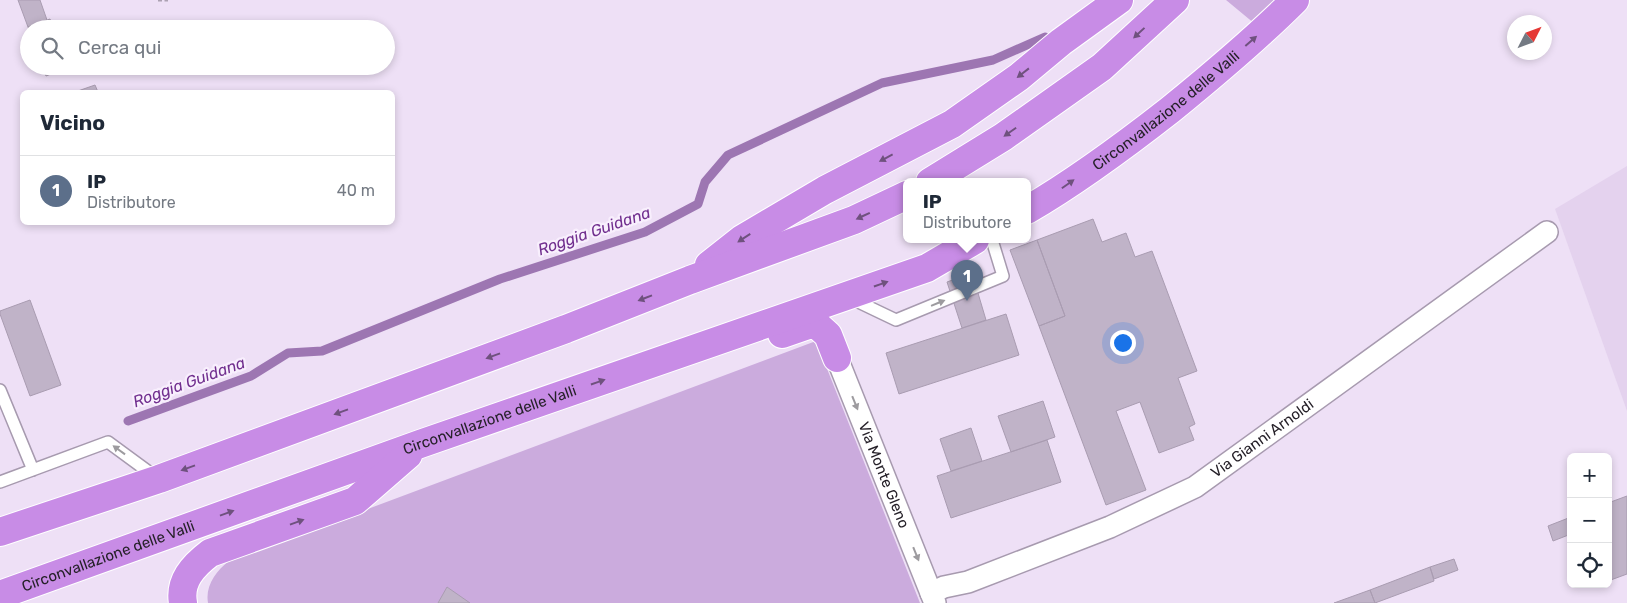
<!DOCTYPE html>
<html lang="it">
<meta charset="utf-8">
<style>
body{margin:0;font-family:Rubik,sans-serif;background:#f2f2f3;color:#1f2937}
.controls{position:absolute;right:15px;bottom:15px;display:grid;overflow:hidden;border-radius:8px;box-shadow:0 2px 8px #0003}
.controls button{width:45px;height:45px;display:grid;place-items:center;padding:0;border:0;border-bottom:1px solid #e0e1e3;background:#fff;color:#1f2937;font:25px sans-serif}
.compass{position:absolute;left:1507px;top:15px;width:45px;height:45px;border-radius:50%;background:#fff;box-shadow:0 2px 8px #0003;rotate:48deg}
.you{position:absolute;left:1122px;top:342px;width:18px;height:18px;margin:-12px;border:4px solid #fff;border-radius:50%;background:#1a73e8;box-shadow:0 0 0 8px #1a73e833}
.badge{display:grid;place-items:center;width:32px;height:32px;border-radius:50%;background:#ea580c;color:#fff;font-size:16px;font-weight:700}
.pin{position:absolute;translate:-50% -41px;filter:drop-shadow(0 1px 2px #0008)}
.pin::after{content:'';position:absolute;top:26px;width:18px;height:15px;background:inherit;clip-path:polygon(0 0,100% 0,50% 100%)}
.popup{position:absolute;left:903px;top:178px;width:128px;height:65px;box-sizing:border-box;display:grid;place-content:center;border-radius:8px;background:#fff;filter:drop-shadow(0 1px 4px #0005);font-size:16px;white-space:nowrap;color:#747a83}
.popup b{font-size:19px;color:#1f2937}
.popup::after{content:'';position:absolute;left:50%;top:100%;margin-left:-10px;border:10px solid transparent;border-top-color:#fff}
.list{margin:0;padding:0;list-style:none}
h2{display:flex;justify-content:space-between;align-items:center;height:65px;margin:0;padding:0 20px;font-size:21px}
h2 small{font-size:16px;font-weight:400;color:#747a83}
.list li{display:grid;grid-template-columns:32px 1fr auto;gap:15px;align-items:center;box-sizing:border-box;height:70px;padding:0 20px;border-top:1px solid #e0e1e3}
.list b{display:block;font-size:19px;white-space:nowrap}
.list p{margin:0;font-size:16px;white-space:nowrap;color:#747a83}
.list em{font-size:16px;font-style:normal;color:#747a83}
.icon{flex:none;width:28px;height:28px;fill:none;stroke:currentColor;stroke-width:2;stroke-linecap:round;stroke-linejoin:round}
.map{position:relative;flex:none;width:1627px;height:603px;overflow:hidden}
.search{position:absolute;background:#fff;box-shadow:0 2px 8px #0003;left:20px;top:20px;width:375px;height:55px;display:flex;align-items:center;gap:12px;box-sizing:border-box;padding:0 18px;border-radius:28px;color:#747a83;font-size:19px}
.panel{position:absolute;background:#fff;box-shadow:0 2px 8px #0003;left:20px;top:90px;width:375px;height:135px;border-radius:8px}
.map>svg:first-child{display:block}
</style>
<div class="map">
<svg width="1627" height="603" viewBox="0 0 1627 603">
<rect width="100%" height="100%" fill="#eee0f6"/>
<path fill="#e4d2ee" d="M1627 166V411L1555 209Z"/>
<path fill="#cbabdd" d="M1226 0H1278L1255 24Z
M816 341 920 603H208C205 586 216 571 229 561Z"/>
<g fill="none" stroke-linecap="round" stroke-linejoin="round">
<path stroke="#9d76b2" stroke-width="9" d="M128 421 251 376 288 353 322 351 500 279 645 232 698 204 705 182 728 155 882 83 993 60 1045 37"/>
</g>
<path fill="#c0b3c8" stroke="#a99cb1" d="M18 0H40L47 20 28 27Z
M50 19 54 29 29 30 28 27Z
M42 66H68V67L46 76Z
M95 85 98 92H75Z
M1093 219 1102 242 1126 233 1135 257 1152 251 1197 371 1178 378 1195 424 1189 427 1194 440 1159 453 1140 402 1116 411 1146 490 1106 505 1039 326 1065 316 1037 240Z
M1037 240 1065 316 1039 326 1010 250Z
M972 273 986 320 962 328 947 282Z
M30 300 61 385 30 396 0 314V311Z
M1006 314 1019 355 899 394 886 353Z
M1043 401 1055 437 1011 452 998 416Z
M971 428 982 461 951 471 940 439Z
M1047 440 1061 482 951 518 937 476Z
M1627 496V574L1608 581V503Z
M1571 517V534L1553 541 1548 526Z
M1454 559 1458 570 1434 579 1430 567Z
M1430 567 1434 581 1375 603 1370 590Z
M447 587 470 603H438Z
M1370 590 1375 603H1334Z"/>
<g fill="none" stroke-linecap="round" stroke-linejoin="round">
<defs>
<path id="service" d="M850 298 896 320 1003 276 992 240
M0 390 33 470
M0 482 108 442 157 478"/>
<g id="minor">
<path id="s1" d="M837 358 935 603"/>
<path id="s2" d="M931 593 944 587 968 582 1110 527 1195 487 1547 232"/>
</g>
<g id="trunk">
<path d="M930 182 1003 137 1102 67 1175 0"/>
<path id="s3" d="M1027 210C1077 181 1124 146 1170 110 1213 75 1256 39 1295 0"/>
<path d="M709 265 742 239 825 190 952 124 1019 77 1061 42 1119 0"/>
<path d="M782 334 808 325H817L828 335 837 358"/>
<path d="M0 532 159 479 566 329 690 280 854 220 907 195"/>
<path id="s4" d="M0 595 420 444 927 268 975 240"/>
<path d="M183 603C179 581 193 566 210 553L355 501 408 455"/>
</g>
</defs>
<use href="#service" stroke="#a79aaf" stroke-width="14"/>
<use href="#minor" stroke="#a79aaf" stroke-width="24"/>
<use href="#trunk" stroke="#fff" stroke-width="30"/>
<path stroke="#aca1b2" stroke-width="3" stroke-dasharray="4 2.5" stroke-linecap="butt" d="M158 0H168"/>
<use href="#service" stroke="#fff" stroke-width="11"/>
<use href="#minor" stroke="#fff" stroke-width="21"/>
<use href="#trunk" stroke="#c88ce6" stroke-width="28"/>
</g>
<defs><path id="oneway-solid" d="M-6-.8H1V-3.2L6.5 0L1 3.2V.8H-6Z" transform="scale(1.25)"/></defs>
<g fill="#6f517e">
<use href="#oneway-solid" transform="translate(1139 33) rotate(137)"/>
<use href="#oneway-solid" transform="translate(1251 41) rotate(-41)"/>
<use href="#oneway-solid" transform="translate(1023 73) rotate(142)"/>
<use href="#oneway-solid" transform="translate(1010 132) rotate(145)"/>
<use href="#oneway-solid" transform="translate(886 158) rotate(152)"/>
<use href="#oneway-solid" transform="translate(1068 184) rotate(-35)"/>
<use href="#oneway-solid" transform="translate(863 216) rotate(155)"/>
<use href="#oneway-solid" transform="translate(744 238) rotate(147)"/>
<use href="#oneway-solid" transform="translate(881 284) rotate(-19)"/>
<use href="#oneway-solid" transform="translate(645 298) rotate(159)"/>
<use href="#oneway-solid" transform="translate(493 356) rotate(160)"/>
<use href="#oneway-solid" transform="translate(598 382) rotate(-19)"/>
<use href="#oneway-solid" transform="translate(341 412) rotate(160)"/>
<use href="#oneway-solid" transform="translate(188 468) rotate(160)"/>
<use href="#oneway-solid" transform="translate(227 513) rotate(-20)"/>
<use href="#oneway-solid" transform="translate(297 522) rotate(-20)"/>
</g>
<g fill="#9d9b9f">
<use href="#oneway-solid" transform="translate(938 303) rotate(-22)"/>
<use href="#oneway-solid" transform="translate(855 403) rotate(68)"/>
<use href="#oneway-solid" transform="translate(119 450) rotate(-144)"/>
<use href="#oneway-solid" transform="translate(916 554) rotate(68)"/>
</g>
<g text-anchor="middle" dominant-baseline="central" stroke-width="4.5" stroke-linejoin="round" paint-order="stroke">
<g font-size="15" fill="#262129" stroke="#f8effd">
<text stroke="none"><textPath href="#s3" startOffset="171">Circonvallazione delle Valli</textPath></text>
<text stroke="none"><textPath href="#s4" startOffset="520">Circonvallazione delle Valli</textPath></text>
<text stroke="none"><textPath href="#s2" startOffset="368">Via Gianni Arnoldi</textPath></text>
<text stroke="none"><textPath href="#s1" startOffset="126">Via Monte Gleno</textPath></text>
<text stroke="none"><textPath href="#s4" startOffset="115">Circonvallazione delle Valli</textPath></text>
</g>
<g font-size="16" font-style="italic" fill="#712f8f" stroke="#f8effd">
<text transform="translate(594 231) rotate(-19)">Roggia Guidana</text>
<text transform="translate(189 382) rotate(-20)">Roggia Guidana</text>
</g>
</g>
</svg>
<div class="controls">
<button>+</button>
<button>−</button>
<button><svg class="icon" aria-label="locate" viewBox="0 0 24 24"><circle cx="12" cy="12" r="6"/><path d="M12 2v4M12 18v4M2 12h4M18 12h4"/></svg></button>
</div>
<svg class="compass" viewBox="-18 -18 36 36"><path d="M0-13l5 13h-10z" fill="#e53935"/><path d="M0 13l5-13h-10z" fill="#747a83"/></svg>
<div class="you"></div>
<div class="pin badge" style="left:967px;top:301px;background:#5c6f8a">1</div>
<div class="popup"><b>IP</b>Distributore</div>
<div class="search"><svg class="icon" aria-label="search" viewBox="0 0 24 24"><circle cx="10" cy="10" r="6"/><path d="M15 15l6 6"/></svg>Cerca qui</div>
<section class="panel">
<h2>Vicino<small></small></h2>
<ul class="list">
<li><span class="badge" style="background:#5c6f8a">1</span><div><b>IP</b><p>Distributore</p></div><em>40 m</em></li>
</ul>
</section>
</div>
